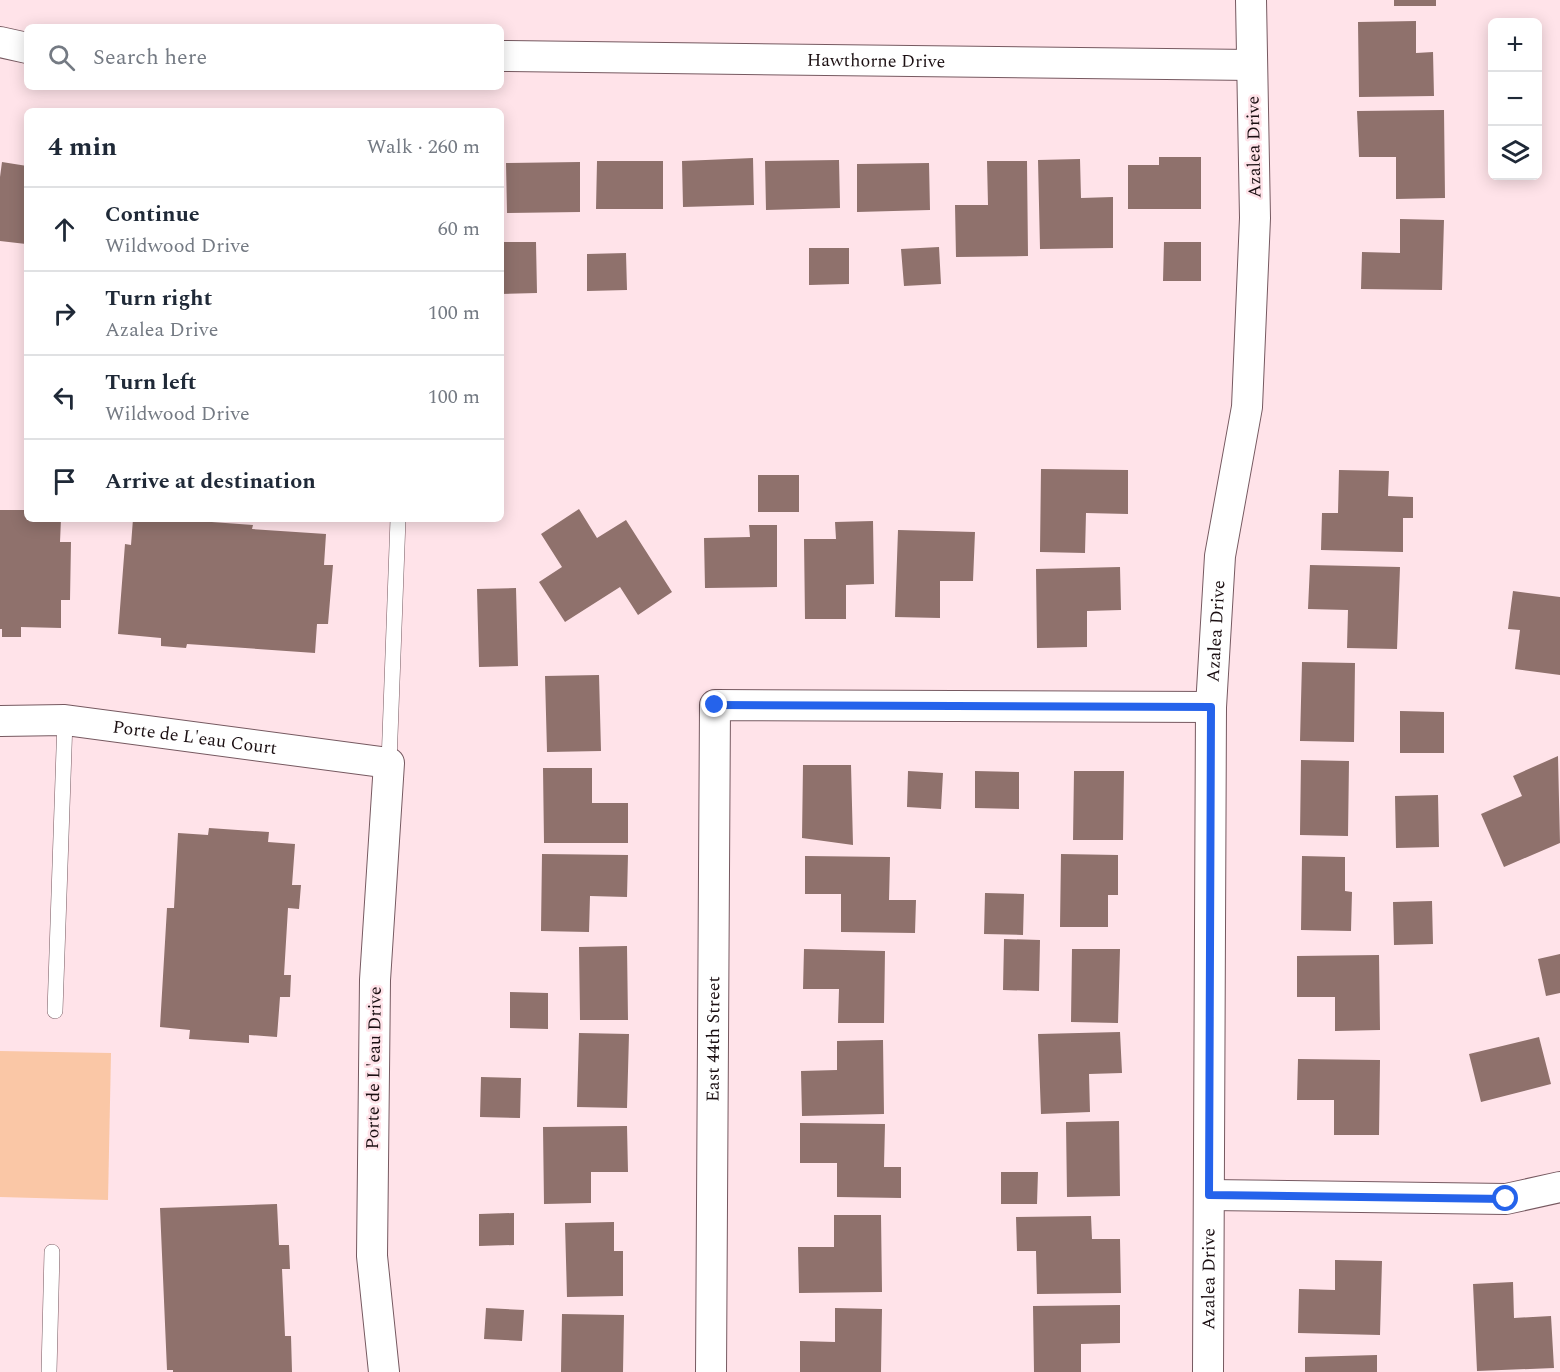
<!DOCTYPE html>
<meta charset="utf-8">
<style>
body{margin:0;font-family:Spectral,serif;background:#f2f2f3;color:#1f2937}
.controls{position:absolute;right:18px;top:18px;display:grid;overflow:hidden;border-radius:9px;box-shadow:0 3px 15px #0003}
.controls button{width:54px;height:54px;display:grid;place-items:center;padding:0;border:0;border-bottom:2px solid #e0e1e3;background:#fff;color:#1f2937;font:30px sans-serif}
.stop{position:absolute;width:18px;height:18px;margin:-14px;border:4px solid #2563eb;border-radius:50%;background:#fff}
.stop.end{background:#2563eb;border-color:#fff;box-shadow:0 2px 6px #0008}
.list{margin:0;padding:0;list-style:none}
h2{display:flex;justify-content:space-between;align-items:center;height:78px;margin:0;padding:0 24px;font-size:26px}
h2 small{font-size:20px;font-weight:400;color:#747a83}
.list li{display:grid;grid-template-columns:39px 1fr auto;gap:18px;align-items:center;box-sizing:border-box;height:84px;padding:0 24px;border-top:2px solid #e0e1e3}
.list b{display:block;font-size:22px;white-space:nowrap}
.list p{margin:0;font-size:20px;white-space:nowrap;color:#747a83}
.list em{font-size:20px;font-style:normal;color:#747a83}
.icon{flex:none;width:33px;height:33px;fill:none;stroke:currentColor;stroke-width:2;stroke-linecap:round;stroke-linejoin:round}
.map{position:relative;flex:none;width:1560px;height:1372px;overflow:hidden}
.search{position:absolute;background:#fff;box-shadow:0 3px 15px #0003;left:24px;top:24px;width:480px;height:66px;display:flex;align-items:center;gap:15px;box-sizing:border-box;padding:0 21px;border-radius:9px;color:#747a83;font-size:22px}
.panel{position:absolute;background:#fff;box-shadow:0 3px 15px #0003;left:24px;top:108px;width:480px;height:414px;border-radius:9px}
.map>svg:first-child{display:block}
</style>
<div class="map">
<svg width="1560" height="1372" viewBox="0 0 1560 1372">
<rect width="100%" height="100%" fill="#ffe3e9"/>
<path fill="#fac7a6" d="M0 1051 111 1053 108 1200 0 1197Z"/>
<path fill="#8f716c" d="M1394 0H1436V6H1394Z
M1416 21V53L1433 52 1434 96 1359 97 1358 22Z
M1444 110 1445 198 1396 199V157H1359L1357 111Z
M1159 157H1201V209H1128V165H1159Z
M753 158 754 205 683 207 682 161Z
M1080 159 1081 198 1113 197V248L1040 249 1038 160Z
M839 160 840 208 766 210 765 161Z
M597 161H663V209H596Z
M987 161H1027L1028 256 956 257 955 205H988Z
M2 162 27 166 26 244 0 241V177Z
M580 162V212L507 213 506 163Z
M929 163 930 210 857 212V164Z
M1400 219 1444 220 1442 290 1361 289 1362 252 1400 253Z
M501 242H536L537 293 501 294Z
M1164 242H1201V281H1163Z
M939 247 941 284 904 286 901 249Z
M809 248H849V284L809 285Z
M626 253 627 290 587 291V254Z
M1041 469 1128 470V514L1086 513 1085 553 1040 552Z
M1339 470 1389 471 1388 496 1413 497V518H1403V552L1321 550 1322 513H1338Z
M758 475H799V512H758Z
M579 509 597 538 626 520 672 592 638 615 620 587 565 622 539 582 562 567 541 534Z
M0 510H27V519H61L60 542H71L70 600H61V628L21 627V637H2V629H0Z
M133 519H198V521L253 525 252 529 326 534 324 565H333L328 624H317L315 653 187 644 186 648 161 646V638L118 634 125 544 131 545Z
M873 521 874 584 846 585V619H805L804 539H836L835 522Z
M749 525H777V587L705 588 704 538 750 537Z
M898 530 975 532 973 581H940V618L895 617Z
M1310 565 1400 567 1397 649 1347 648 1348 610 1308 609Z
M1120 567 1121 610 1087 611V647L1037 648 1036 569Z
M516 588 518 666 479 667 477 589Z
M1513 591 1560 597V675L1515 669 1520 630 1508 629Z
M1302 662 1355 663 1354 742 1300 741Z
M599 675 601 751 547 752 545 676Z
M1400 711 1444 712V753H1400Z
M1558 756 1560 843 1504 867 1481 814 1522 796 1513 776Z
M1301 760 1349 761 1348 836 1300 835Z
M803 765H851L853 845 802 838Z
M543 768H592V803H628V843H544Z
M908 771 943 773 941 809 907 807Z
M975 771 1019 772V809L975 808Z
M1074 771H1124L1123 840H1073Z
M1438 795 1439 847 1396 848 1395 796Z
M209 828 269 832 268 842 295 844 292 885H301L299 909 288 908 284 975H291L290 997H280L277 1037 249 1035V1043L189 1039 190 1030 160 1027 167 908H174L178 833 208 835Z
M542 854 628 855 627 897 590 896 589 932 541 931Z
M1061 854 1118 855V895H1108V927H1060Z
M805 856 890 857 889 900H916L915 933 841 932V894H805Z
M1302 856 1345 857V891L1352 892 1351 931 1301 930Z
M985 893 1024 894 1023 935 984 934Z
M1432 901 1433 944 1394 945 1393 902Z
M1004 939 1040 940 1039 991 1003 990Z
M627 946 628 1020H580L579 947Z
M804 949 885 951 884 1023H838L839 989H803Z
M1072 949H1120L1118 1023 1071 1022Z
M1560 954V993L1546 996 1538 959Z
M1379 955 1380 1030 1335 1031V997H1297V956Z
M510 992 548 993V1029L510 1028Z
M1120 1032 1122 1073 1089 1074 1090 1112 1041 1114 1038 1034Z
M579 1033 629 1034 627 1108 577 1107Z
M1539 1037 1551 1084 1481 1102 1469 1054Z
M883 1040 884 1114 802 1116 801 1071 837 1070V1041Z
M1298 1059 1380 1060 1379 1135H1334V1100H1297Z
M481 1077 521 1078 520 1118 480 1117Z
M1119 1121 1120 1196 1067 1197 1066 1122Z
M800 1123 885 1124 884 1167H901V1198L837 1197V1163H800Z
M627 1126 628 1172H591V1203L544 1204 543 1127Z
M1001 1172H1038L1037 1204H1001Z
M277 1204 279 1245H289L290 1269H282L285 1336H291L292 1372H173V1370H167L160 1208Z
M514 1213V1245L479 1246V1214Z
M834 1215H881L882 1292 799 1293 798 1247H834Z
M1091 1216 1092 1239H1120L1121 1293 1037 1294 1036 1251H1017L1016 1217Z
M614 1222V1251H623V1296L567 1297 565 1223Z
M1335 1260 1382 1261 1380 1335 1298 1333 1299 1289 1335 1290Z
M1513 1282 1514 1318 1551 1316 1554 1368 1477 1371 1473 1284Z
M1120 1305V1343L1081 1344V1372H1034L1033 1306Z
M486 1308 524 1310 522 1341 484 1339Z
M835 1308 882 1309 881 1372H800V1341L835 1342Z
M562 1314 624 1315 623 1372H561Z
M1377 1355V1372H1305V1357Z"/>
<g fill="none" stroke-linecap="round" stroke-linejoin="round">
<defs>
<path id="service" d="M389 763 398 519
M55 1011 65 720
M49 1372 52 1252"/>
<g id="minor">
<path d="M0 42 27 48"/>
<path id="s1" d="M501 56 1252 65"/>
<path id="s2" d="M0 721 65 720 389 763 375 980 372 1256 384 1372"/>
<path d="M1209 1195 1506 1199 1560 1187"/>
<path id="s3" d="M711 1372 715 705 1211 707"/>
<path id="s4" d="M1208 1372 1211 707 1220 556 1247 407 1255 218 1251 0"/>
</g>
</defs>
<use href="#service" stroke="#765960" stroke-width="16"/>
<use href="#minor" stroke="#765960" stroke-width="32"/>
<use href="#service" stroke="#fff" stroke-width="15"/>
<use href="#minor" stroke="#fff" stroke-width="30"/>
</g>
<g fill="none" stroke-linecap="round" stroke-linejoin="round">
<path stroke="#2563eb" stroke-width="8" d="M715 705 1211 707 1209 1195 1506 1199"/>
</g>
<g text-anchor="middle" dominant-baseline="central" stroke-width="5" stroke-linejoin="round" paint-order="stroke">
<g font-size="18" fill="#1b0f12" stroke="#ffe3e9">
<text stroke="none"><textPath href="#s1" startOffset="375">Hawthorne Drive</textPath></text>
<text transform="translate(1254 147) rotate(-91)">Azalea Drive</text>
<text stroke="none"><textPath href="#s4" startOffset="741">Azalea Drive</textPath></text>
<text stroke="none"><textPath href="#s2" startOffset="196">Porte de L'eau Court</textPath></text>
<text stroke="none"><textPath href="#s3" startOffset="333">East 44th Street</textPath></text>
<text transform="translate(374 1068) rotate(-89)">Porte de L'eau Drive</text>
<text stroke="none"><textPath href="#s4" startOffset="93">Azalea Drive</textPath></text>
</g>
</g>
</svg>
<div class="controls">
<button>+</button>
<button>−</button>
<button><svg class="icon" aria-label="layers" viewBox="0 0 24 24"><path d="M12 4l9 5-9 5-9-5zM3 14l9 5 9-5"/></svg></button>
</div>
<div class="stop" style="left:1506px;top:1199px"></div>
<div class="stop end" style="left:715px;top:705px"></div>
<div class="search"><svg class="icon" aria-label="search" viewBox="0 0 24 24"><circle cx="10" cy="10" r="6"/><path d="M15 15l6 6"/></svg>Search here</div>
<section class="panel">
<h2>4 min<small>Walk · 260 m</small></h2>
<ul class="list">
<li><svg class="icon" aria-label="ahead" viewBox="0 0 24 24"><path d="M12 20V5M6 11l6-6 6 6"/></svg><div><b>Continue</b><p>Wildwood Drive</p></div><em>60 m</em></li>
<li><svg class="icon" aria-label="right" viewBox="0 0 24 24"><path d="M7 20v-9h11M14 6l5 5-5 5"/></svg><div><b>Turn right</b><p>Azalea Drive</p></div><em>100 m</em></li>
<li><svg class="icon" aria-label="left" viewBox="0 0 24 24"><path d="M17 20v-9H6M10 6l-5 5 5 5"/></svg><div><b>Turn left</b><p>Wildwood Drive</p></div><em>100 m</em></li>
<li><svg class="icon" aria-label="arrive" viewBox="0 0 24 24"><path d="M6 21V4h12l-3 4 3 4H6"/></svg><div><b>Arrive at destination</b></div></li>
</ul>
</section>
</div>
